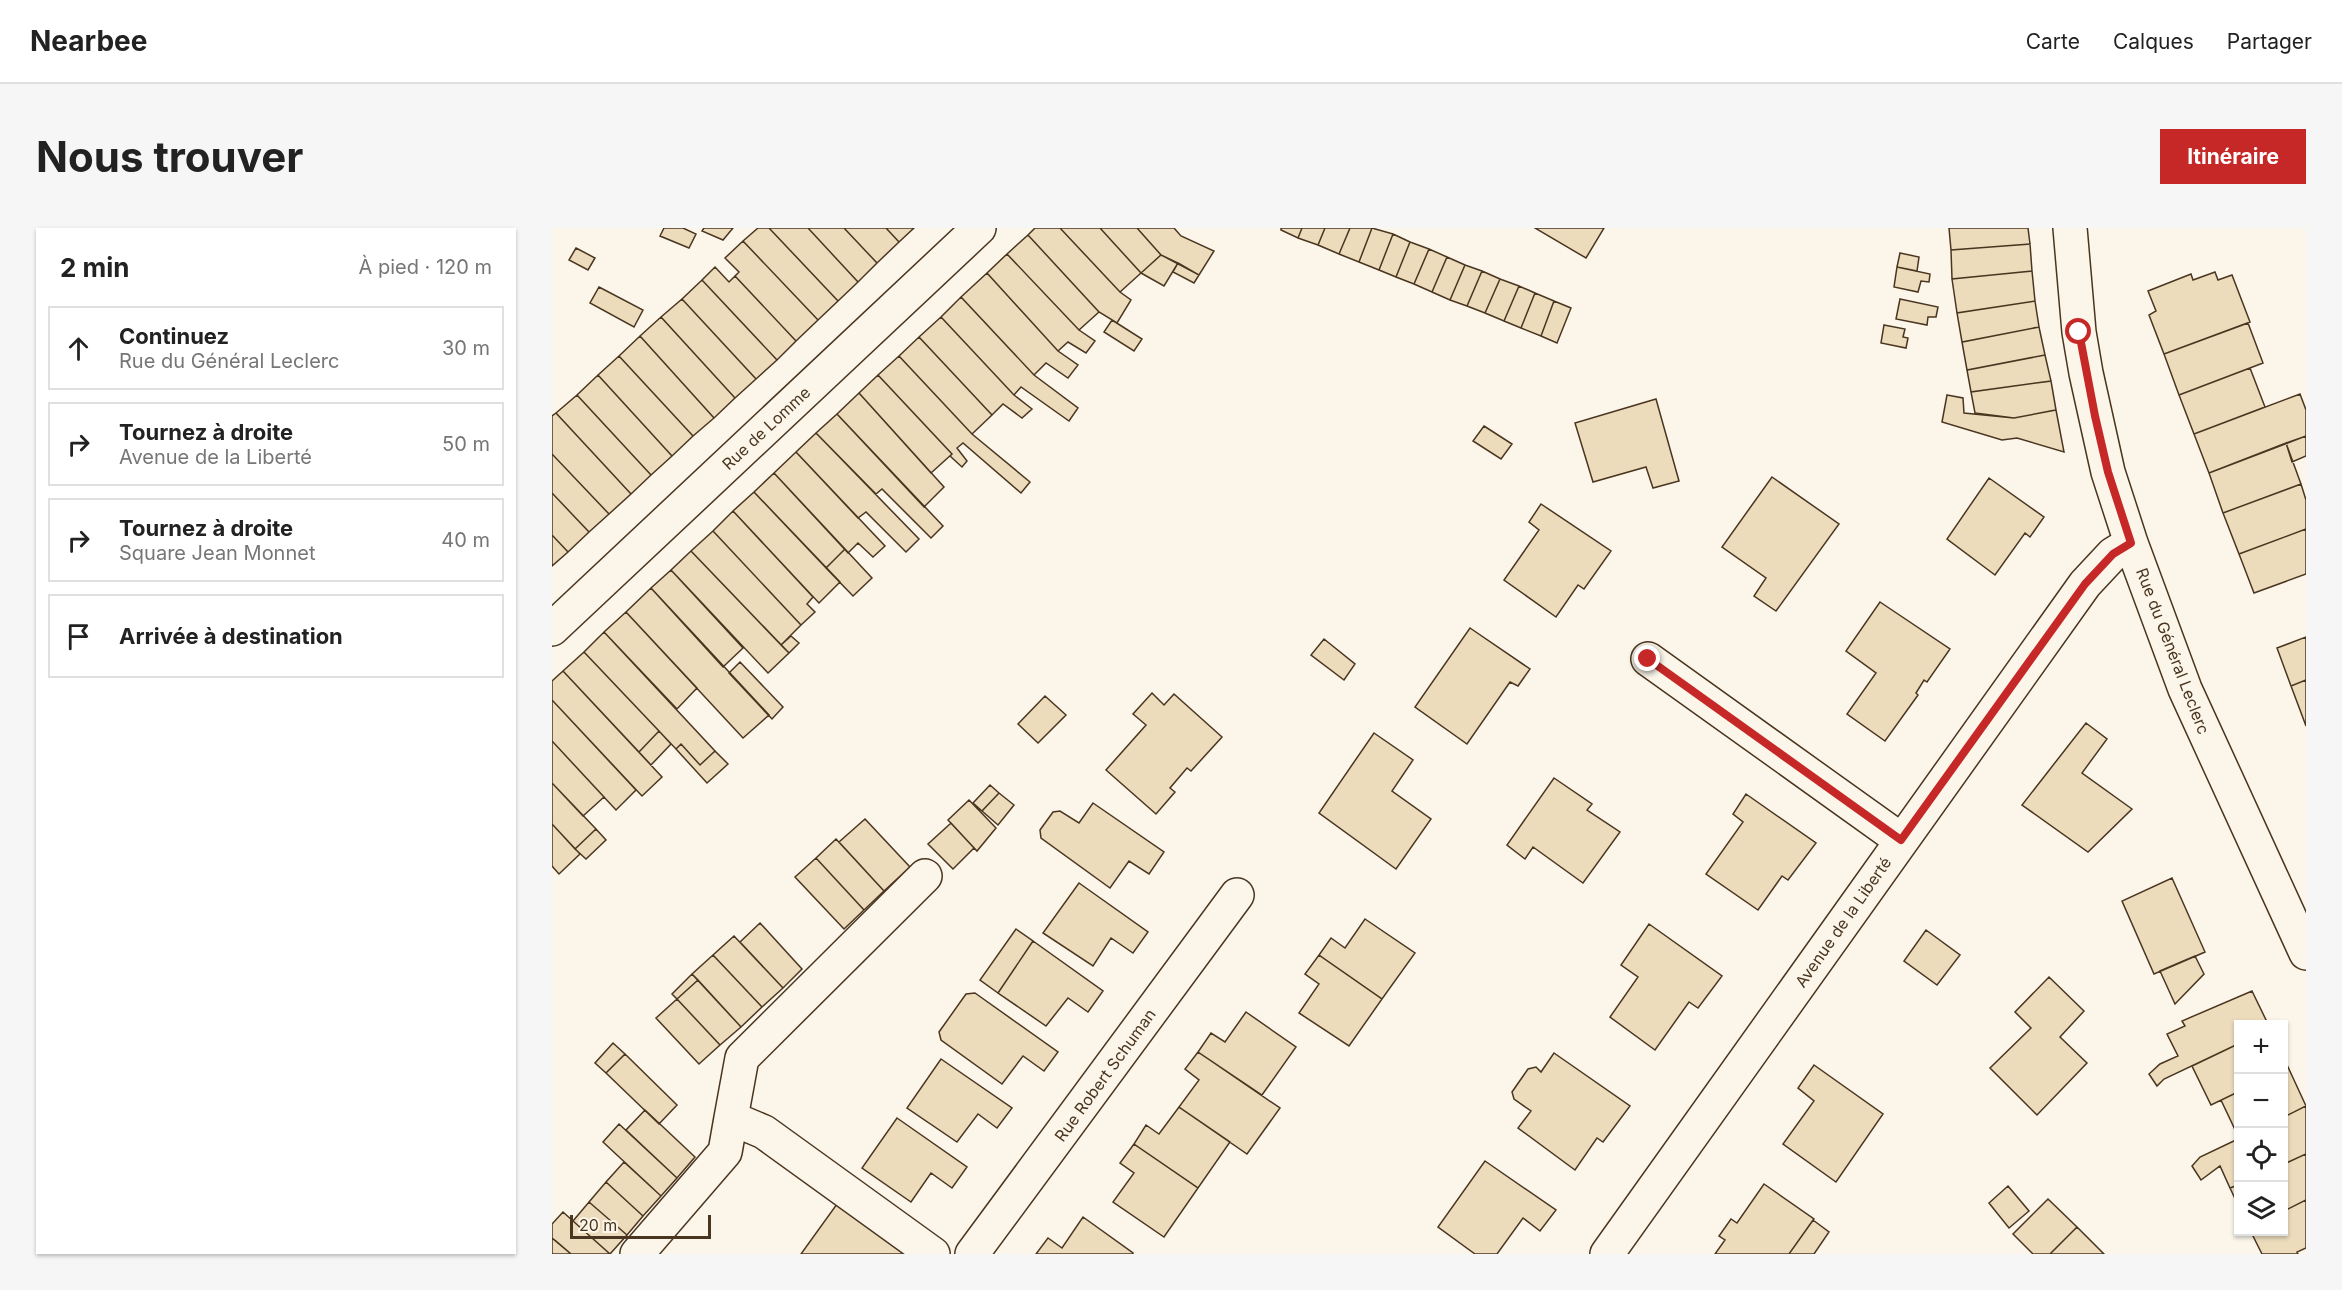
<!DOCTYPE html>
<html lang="fr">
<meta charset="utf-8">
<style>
body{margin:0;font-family:Inter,sans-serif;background:#f6f6f6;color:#222}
.controls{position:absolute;right:18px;bottom:18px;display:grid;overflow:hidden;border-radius:0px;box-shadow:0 2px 4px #0004}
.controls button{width:54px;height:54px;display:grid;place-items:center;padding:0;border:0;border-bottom:2px solid #e0e0e0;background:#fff;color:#222;font:30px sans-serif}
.scale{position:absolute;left:18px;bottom:15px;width:141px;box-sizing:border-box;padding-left:6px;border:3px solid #4a3520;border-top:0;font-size:16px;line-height:21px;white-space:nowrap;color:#4a3520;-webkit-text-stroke:4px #fbf6e9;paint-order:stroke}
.stop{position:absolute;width:18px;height:18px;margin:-14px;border:4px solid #c62828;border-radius:50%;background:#fff}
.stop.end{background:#c62828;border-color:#fff;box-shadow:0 2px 6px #0008}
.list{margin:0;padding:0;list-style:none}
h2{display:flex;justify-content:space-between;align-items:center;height:78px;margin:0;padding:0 24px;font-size:26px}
h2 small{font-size:20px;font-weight:400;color:#767676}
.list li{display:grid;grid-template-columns:39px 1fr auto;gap:18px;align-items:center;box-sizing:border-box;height:84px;margin:0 12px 12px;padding:0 12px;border:2px solid #e0e0e0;border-radius:0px}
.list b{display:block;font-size:22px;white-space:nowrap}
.list p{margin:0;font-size:20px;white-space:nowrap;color:#767676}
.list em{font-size:20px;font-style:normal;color:#767676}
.icon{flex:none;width:33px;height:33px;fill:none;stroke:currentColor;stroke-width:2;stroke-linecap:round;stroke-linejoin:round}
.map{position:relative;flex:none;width:1754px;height:1026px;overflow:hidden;border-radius:0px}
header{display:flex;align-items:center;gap:36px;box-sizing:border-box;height:84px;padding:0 30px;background:#fff;border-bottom:2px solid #e0e0e0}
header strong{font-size:28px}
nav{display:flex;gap:33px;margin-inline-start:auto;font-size:21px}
.intro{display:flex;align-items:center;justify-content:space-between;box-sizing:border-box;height:144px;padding:0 36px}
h1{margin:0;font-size:42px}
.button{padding:15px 27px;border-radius:0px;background:#c62828;color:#fff;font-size:21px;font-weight:700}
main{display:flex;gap:36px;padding:0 36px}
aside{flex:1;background:#fff;border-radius:0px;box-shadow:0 2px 4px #0004}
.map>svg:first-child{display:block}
</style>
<header>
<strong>Nearbee</strong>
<nav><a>Carte</a><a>Calques</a><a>Partager</a></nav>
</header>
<div class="intro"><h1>Nous trouver</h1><a class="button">Itinéraire</a></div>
<main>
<aside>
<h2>2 min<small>À pied · 120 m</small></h2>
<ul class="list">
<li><svg class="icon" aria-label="ahead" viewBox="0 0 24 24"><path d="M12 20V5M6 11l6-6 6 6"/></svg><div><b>Continuez</b><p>Rue du Général Leclerc</p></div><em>30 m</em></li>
<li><svg class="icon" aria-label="right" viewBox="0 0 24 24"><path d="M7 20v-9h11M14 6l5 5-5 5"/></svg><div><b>Tournez à droite</b><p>Avenue de la Liberté</p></div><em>50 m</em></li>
<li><svg class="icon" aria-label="right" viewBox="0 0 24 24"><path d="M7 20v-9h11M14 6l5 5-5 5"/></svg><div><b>Tournez à droite</b><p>Square Jean Monnet</p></div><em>40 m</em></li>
<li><svg class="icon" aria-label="arrive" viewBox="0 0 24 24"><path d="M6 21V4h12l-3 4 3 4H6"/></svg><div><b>Arrivée à destination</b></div></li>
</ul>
</aside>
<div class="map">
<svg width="1754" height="1026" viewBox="0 0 1754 1026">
<rect width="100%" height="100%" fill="#fbf6e9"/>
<path fill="#ecdcbc" stroke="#4a3520" stroke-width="1.5" d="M112 0H131L144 6 137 20 108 8Z
M152 0H181L171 12 150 3Z
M206 0H217L286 73 266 92 191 13Z
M217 0H256L306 54 286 73Z
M256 0H292L325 35 306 54Z
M292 0H334L347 14 325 35Z
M334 0H362L347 14Z
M483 0H508L568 64 579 72 565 95 547 84 476 7Z
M508 0H548L589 45 568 64Z
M548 0H585L609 27 589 45Z
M585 0H622L629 8 662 23 647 47 609 27Z
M729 0H750L746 10 729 2Z
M750 0H773L766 17 746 10Z
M773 0H798L787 26 766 17Z
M798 0H820L807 34 787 26Z
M820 0 841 6 827 42 807 34Z
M983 0H1052L1034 30Z
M1397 0H1476L1478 16 1399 22Z
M841 6 858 14 844 49 827 42Z
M476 7 547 84 527 102 455 26Z
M191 13 266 92 244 113 183 48 187 44 173 30Z
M858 14 877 21 862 56 844 49Z
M1478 16 1480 43 1400 51 1399 22Z
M24 20 43 30 36 42 17 32Z
M877 21 895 29 880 64 862 56Z
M1348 25 1367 29 1365 43 1345 39Z
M455 26 527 102 543 113 534 125 516 114 506 123 435 45Z
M609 27 626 35 612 58 589 45Z
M895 29 913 37 898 72 880 64Z
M626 35 647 47 642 55 621 44Z
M913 37 930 43 915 78 898 72Z
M163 39 177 54 183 48 244 113 225 132 150 52Z
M1345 39 1378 46 1377 54 1369 53 1366 64 1342 59Z
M930 43 948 51 933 85 915 78Z
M1480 43 1483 73 1405 85 1400 51Z
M1663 44 1666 52 1680 47 1698 94 1612 126 1597 87 1604 83 1596 63 1639 46 1641 52Z
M435 45 506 123 526 137 516 150 494 135 482 147 409 69Z
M948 51 967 58 952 93 933 85Z
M150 52 225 132 204 151 130 71Z
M967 58 983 65 969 100 952 93Z
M47 59 91 82 82 99 38 75Z
M983 65 1002 73 989 108 969 100Z
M409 69 482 147 526 180 517 193 469 159 462 167 389 89Z
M130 71 204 151 183 170 109 89Z
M1348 71 1386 79 1384 89H1376L1375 97 1344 91Z
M1002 73 1019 80 1005 115 989 108Z
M1483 73 1487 99 1410 114 1405 85Z
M109 89 183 170 162 190 88 108Z
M389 89 462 167 480 181 470 190 451 176 440 187 367 109Z
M560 92 590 111 582 123 552 104Z
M1696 95 1711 135 1627 167 1612 126Z
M1332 97 1353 101 1351 109 1356 110 1354 120 1329 115Z
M1487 99 1493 127 1415 142 1410 114Z
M88 108 162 190 141 208 67 128Z
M367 109 440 187 420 206 347 128Z
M1493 127 1499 153 1419 164 1415 142Z
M67 128 141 208 120 228 46 147Z
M347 128 420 206 478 254 469 265 411 215 405 220 415 233 410 239 398 228 400 226 326 147Z
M1698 140 1713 179 1642 206 1627 167Z
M46 147 120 228 99 247 25 167Z
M326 147 400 226 379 245 307 165Z
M1499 153 1504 182 1462 190 1423 185 1419 164Z
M307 165 392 259 372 279 285 186Z
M1748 166 1754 182V208L1657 245 1642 206Z
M25 167 99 247 79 266 4 185Z
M1395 167 1411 170 1412 185 1462 190 1504 182 1512 224 1465 210 1450 212 1390 194Z
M1104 171 1127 253 1101 260 1094 239 1041 254 1023 195Z
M4 185 79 266 57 286 0 226V188Z
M285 186 391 298 379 310 330 261 324 266 264 205Z
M932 198 960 216 949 231 921 213Z
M264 205 367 311 354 324 314 284 306 290 244 224Z
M1754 208V228L1740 234 1734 215Z
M1734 215 1749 256 1671 285 1657 245Z
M244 224 333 318 321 329 306 315 296 325 222 245Z
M0 226 57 286 37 304 0 265Z
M222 245 293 321 274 340 202 264Z
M1220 249 1287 296 1224 383 1202 368 1214 350 1170 319Z
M1437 250 1492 289 1478 309 1473 305 1443 347 1395 311Z
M1749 256 1754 272V301L1687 326 1671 285Z
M202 264 288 354 267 375 181 283Z
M0 265 37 304 16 324 0 307Z
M989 276 1059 323 1032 361 1026 357 1004 389 952 352 987 302 977 294Z
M181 283 261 369 255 376 263 384 249 397 161 303Z
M1754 301V346L1702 365 1687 326Z
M161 303 249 397 229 417 139 323Z
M0 307 16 324 0 338Z
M293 321 320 350 301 368 274 340Z
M139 323 237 425 216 445 119 342Z
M119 342 191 420 171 439 99 360Z
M99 360 217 487 191 510 74 384Z
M1328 374 1398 421 1375 454 1372 452 1364 465 1366 467 1333 513 1295 486 1324 445 1294 423Z
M74 384 145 460 125 481 52 404Z
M918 400 978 441 966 458 958 454 915 516 863 479Z
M52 404 163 523 148 537 129 516 124 521 32 424Z
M239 408 247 415 237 425 229 417Z
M1754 409V452L1739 458 1725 420Z
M772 411 803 436 792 452 759 427Z
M32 424 107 503 87 524 11 443Z
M188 434 231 479 220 491 177 445Z
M11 443 110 549 90 568 0 472V453Z
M1754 452V498L1739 458Z
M600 465 612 477 622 466 670 509 639 543 635 540 618 560 623 564 604 586 554 542 594 497 581 486Z
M493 468 514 487 486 515 466 496Z
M0 472 84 562 64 582 0 513Z
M1534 495 1555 511 1530 545 1580 581 1536 624 1470 577Z
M107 503 119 516 99 537 87 524Z
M822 505 861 532 840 563 879 591 844 641 767 585Z
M0 513 52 569 31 588 0 555Z
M129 516 148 537 163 523 176 536 155 555 124 521Z
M1002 550 1040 576 1035 582 1068 604 1031 655 981 619 973 631 955 617Z
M0 555 44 601 23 621 0 596Z
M438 557 447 565 430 583 421 575Z
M447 565 462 577 446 597 430 583Z
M1194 566 1264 615 1236 652 1230 648 1206 682 1154 646 1191 594 1181 586Z
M417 572 444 600 425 623 396 592Z
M541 575 612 624 597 646 577 633 558 660 489 610 488 602 501 584 508 583 527 595Z
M313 591 358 639 332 663 287 614Z
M399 595 422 620 401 641 376 616Z
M0 596 28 626 7 646 0 638Z
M44 601 54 612 34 631 23 621Z
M284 611 332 663 312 682 264 630Z
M264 630 312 682 292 701 243 649Z
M1620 650 1653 724 1602 746 1570 673Z
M527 655 596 704 581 725 559 710 541 738 491 705Z
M813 691 863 725 830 771 767 727 779 710 793 720Z
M208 695 250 741 231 760 188 714Z
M1097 696 1170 748 1146 780 1137 774 1103 822 1058 789 1086 749 1069 737Z
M464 701 481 713 446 765 428 752Z
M1374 702 1408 727 1385 757 1352 733Z
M182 708 231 760 210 779 161 727Z
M481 713 551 763 536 784 516 770 494 798 446 765Z
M161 727 210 779 189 799 140 746Z
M767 727 830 771 797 818 747 785 767 756 753 746Z
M1643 728 1652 746 1623 776 1608 743Z
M140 746 146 752 125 771 120 766Z
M1497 749 1532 783 1508 809 1535 835 1485 887 1438 840 1479 800 1463 784Z
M146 752 189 799 168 817 125 771Z
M1700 763 1716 796H1686V816L1612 851 1605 858 1597 846 1608 836 1626 828 1615 806 1633 798 1630 793Z
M423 765 506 824 492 843 471 828 450 856 389 812 387 804 414 766Z
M125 771 168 817 147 836 104 790Z
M694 784 744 819 710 867 646 824 659 805 673 814Z
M61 815 73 826 54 845 43 835Z
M1686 816V864L1659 877 1640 838Z
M646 824 728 880 695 926 627 879 647 852 633 841Z
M1002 825 1078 878 1051 914 1045 910 1023 942 966 900 979 883 962 871 960 864 976 841 984 839 989 844Z
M73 826 125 877 107 896 54 845Z
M389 831 460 880 445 900 426 886 405 914 355 880Z
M1262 837 1331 886 1284 954 1231 916 1262 873 1246 860Z
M1736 839 1754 878 1732 889V842Z
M1686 864V908L1669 872Z
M1754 878V926L1732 936V889Z
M627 879 678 914 646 960 582 916 594 897 607 906Z
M93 882 143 929 125 950 74 902Z
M345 890 415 939 400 960 379 945 359 974 310 940Z
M67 896 125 950 109 968 51 914Z
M1686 911V957L1678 960 1668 938 1649 952 1640 938 1648 929Z
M582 916 646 960 612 1009 561 974 582 945 568 935Z
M1754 926V972L1732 983V936Z
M933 933 1004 982 988 1003 971 990 945 1026H923L886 999Z
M72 934 109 968 91 988 54 954Z
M54 954 91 988 75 1007 37 974Z
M1212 956 1262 991 1237 1026H1163L1173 1012 1167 1008 1179 991 1185 995Z
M1686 957V977L1678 960Z
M1456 958 1477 983 1457 1000 1437 975Z
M1496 971 1525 999 1498 1026H1481L1461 1006Z
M1754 972V1020L1745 1024 1746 1026H1710L1699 1004H1732V983Z
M37 974 75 1007 58 1026 21 993Z
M285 976 353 1026H249Z
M11 984 21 993 58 1026H19L0 1010V996Z
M531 989 581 1025V1026H484L496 1010 510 1020Z
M1261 992 1277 1004 1262 1026H1237Z
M1525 999 1552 1026H1498Z
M0 1010 4 1013 19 1026H0Z"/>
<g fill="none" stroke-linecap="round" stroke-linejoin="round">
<defs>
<path id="minor" d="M1518 0 1527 104 1534 145 1556 244 1579 315 1633 461 1754 725
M1096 431 1349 612
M373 648 190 830 179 890 212 904 381 1026
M85 1026 173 924 179 890
M420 1026 685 667
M1055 1026 1533 356 1561 326 1579 315"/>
<path id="major" d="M0 401 427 0"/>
</defs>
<use href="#minor" stroke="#4a3520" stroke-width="36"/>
<use href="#major" stroke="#4a3520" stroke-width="36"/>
<use href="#minor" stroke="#fbf6e9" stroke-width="33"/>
<use href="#major" stroke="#fbf6e9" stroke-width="33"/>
</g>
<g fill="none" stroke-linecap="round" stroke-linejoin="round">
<path stroke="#c62828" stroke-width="8" d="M1096 431 1349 612 1533 356 1561 326 1579 315 1556 244 1543 188 1527 104"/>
</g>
<g text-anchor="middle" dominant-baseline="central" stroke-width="4.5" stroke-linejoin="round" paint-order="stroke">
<g font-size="16" fill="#4a3520" stroke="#fbf6e9">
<text transform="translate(214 200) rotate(-43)">Rue de Lomme</text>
<text transform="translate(1621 423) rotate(69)">Rue du Général Leclerc</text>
<text transform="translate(1291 694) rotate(-55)">Avenue de la Liberté</text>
<text transform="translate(553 847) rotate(-54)">Rue Robert Schuman</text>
</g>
</g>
</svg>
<div class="controls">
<button>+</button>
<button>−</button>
<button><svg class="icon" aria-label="locate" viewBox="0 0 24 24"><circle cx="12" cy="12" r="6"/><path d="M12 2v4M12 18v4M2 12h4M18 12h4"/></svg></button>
<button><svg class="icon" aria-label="layers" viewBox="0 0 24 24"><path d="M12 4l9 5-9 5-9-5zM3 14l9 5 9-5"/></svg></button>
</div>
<div class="scale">20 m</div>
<div class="stop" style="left:1527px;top:104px"></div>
<div class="stop end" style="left:1096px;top:431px"></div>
</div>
</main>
